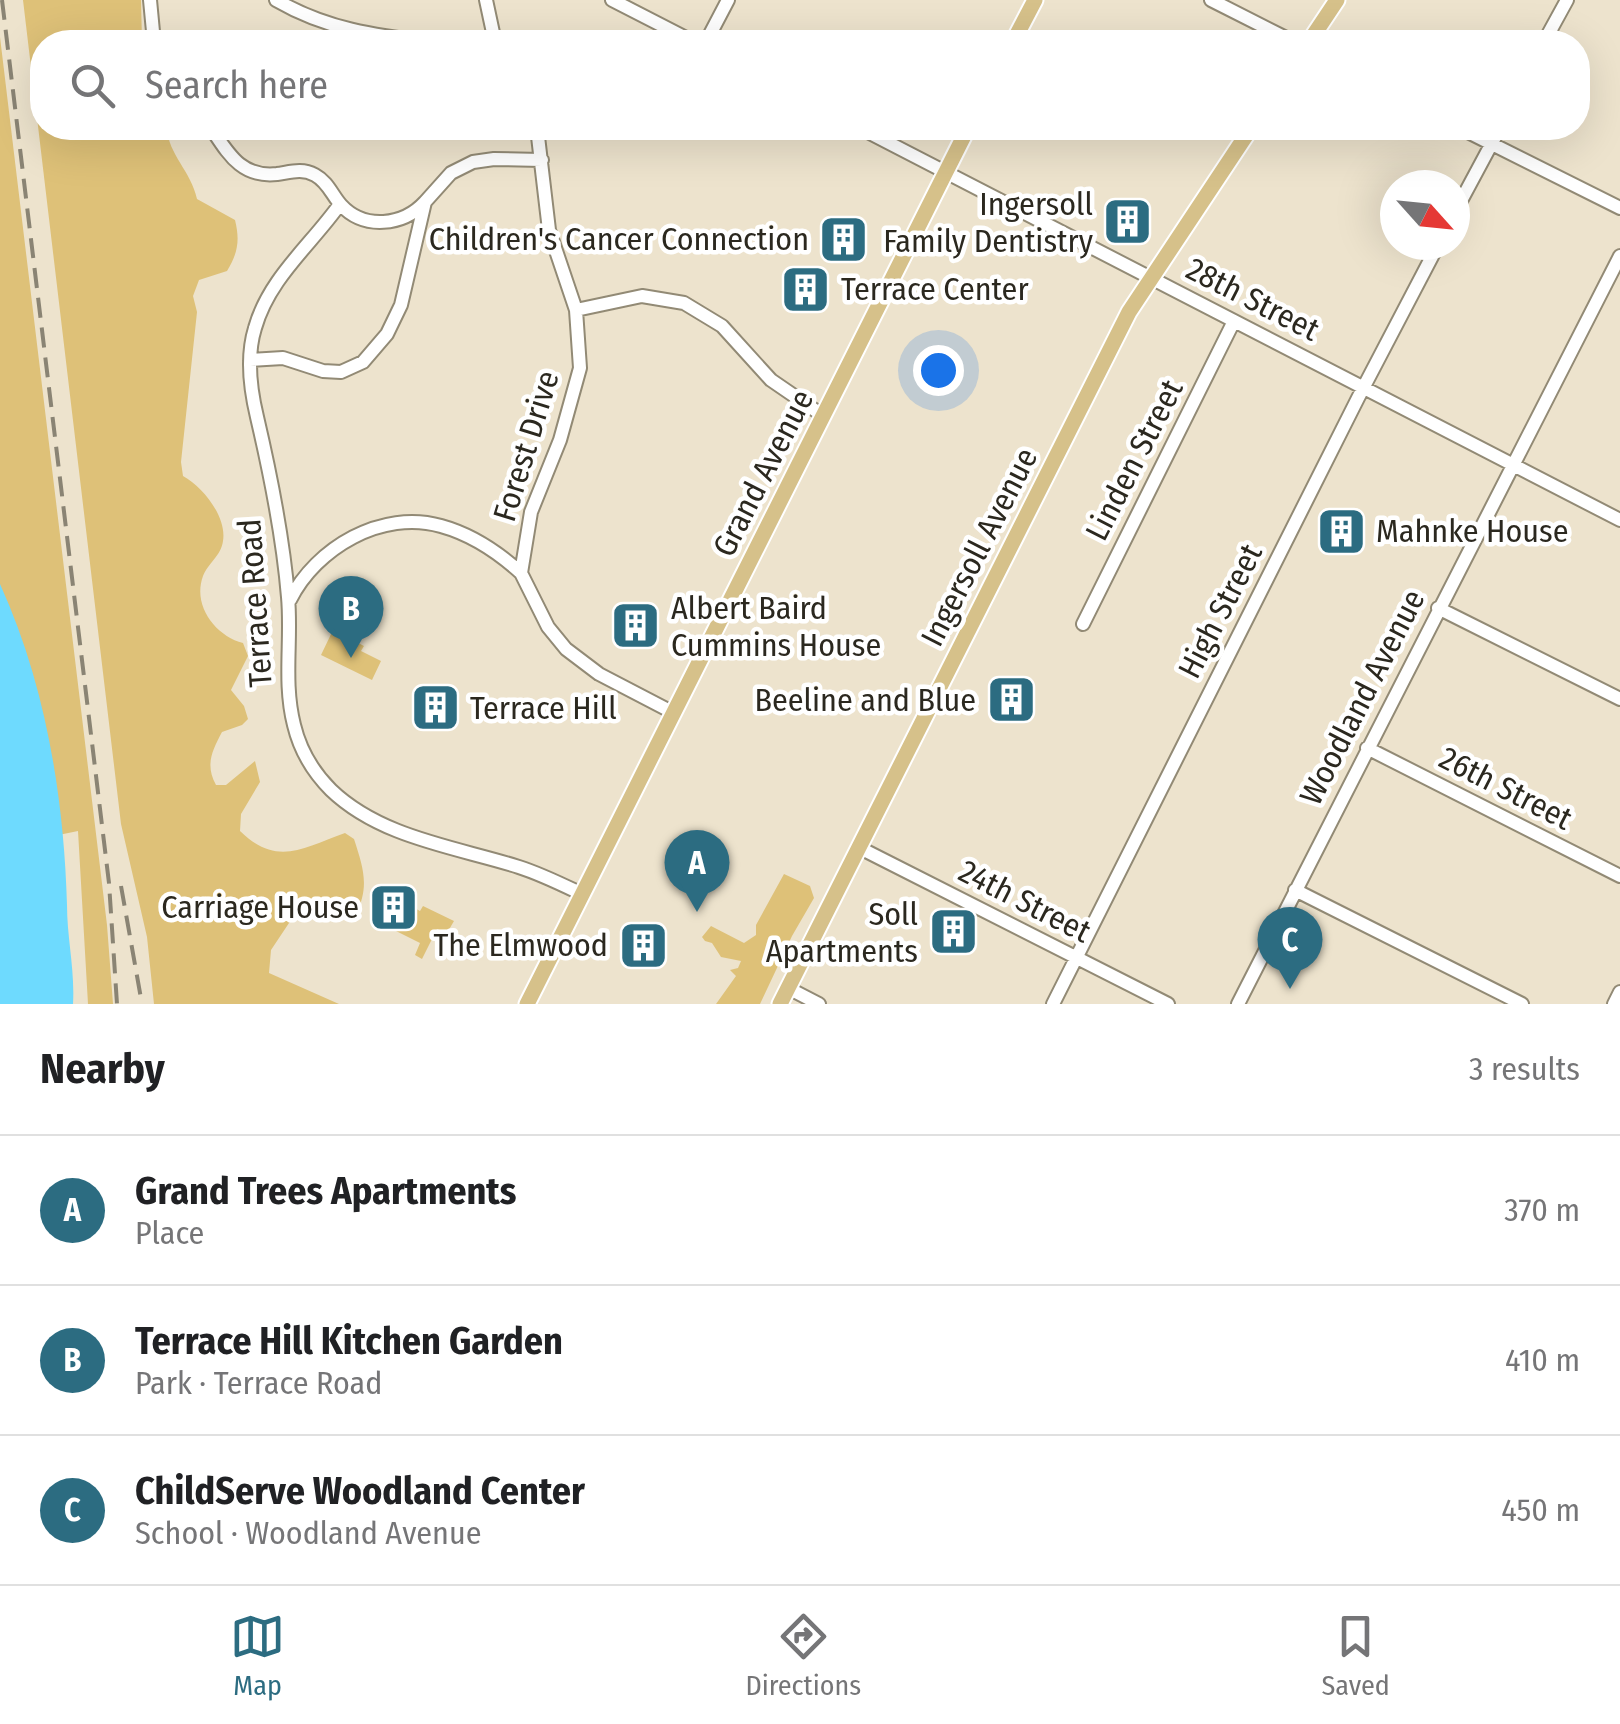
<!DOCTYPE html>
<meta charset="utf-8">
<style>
body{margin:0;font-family:"Fira Sans Condensed",sans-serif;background:#f6f6f6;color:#202124}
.compass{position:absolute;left:1380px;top:170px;width:90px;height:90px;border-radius:50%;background:#fff;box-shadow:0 10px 40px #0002;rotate:117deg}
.you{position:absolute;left:938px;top:370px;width:35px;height:35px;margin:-25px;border:8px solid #fff;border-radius:50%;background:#1a73e8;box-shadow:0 0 0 15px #1a73e833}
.badge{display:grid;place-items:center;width:65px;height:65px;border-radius:50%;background:#2c6c81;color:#fff;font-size:32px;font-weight:700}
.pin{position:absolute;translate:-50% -82px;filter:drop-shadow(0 2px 5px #0008)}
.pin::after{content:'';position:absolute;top:52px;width:35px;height:30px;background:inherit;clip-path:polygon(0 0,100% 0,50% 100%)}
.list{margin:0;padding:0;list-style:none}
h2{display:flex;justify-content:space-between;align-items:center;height:130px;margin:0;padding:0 40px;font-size:42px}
h2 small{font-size:32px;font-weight:400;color:#757577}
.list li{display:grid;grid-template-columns:65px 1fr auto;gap:30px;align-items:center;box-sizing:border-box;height:150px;padding:0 40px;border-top:2px solid #e0e0e0}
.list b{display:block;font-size:38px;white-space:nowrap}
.list p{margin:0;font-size:32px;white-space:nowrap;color:#757577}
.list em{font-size:32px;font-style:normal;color:#757577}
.icon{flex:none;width:55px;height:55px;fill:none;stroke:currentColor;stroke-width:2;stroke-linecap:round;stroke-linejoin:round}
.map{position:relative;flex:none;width:1620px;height:1004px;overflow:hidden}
.search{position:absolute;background:#fff;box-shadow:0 10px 40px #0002;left:30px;right:30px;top:30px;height:110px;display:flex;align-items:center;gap:25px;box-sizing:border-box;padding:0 35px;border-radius:40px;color:#757577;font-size:38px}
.sheet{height:580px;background:#fff}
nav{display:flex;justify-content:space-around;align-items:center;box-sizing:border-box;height:140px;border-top:2px solid #e0e0e0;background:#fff;font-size:28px;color:#757577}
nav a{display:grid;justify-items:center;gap:5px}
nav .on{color:#2c6c81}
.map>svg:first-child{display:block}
</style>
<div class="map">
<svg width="1620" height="1004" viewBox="0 0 1620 1004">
<rect width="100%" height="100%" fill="#ede3cd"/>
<path fill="#dec178" d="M23 0H141L142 42H42V128H167C168 154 191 171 197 199L235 220C240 240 238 253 227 271L199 280 193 296 197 312 181 462 183 476C203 487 227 517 223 541 221 556 208 563 203 576 192 606 216 636 243 643L248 656 231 690 244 706 248 719 242 725 222 732C212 751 205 765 216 785H226L255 761 260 782 241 814 240 831C277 867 303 848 345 833L354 839C363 867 370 886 356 914L344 919 295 914 271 950 269 973 339 1004H154L147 937 121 824Z
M0 37 107 925 113 1004H88L78 831 0 847Z
M333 630 364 646 361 651 381 661 372 680 321 655Z
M784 874 810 886 814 898 792 936 760 1004H716L736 976 730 970 738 968 741 961 721 957 712 943 705 941 702 937 711 926 744 943 756 935V925Z
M409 905 420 911 423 906 454 921 447 933 437 929 422 959 415 955 420 943 386 926 391 917 401 921Z"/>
<path fill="#6edafe" d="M0 584C45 683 64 796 67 905 67 938 75 970 73 1004H0Z"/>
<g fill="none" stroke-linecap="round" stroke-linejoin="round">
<defs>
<path id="minor" d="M150 0 154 42
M276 0C326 29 375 36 431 42
M486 0 495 42
M612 0 694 42
M1211 0 1294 42
M706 42 728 0
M1544 42 1567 0
M211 128C228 153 241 178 277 174 291 172 302 168 315 175 328 182 332 195 341 205 364 230 403 226 425 202
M537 128 549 230 576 310 580 368 560 440 531 512 521 573 548 627 566 649 599 674 672 712
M860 128 1620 520
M1460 128 1620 208
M340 204C311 245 269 278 255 328 246 357 250 388 257 417 271 477 283 536 288 597 292 640 283 682 294 725 300 750 313 772 331 790 381 838 456 847 519 867 541 874 561 884 582 894
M1455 212 1500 128
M576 310 642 296 684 303 722 326 771 380 822 415
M250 360 283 358 323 371 341 372 363 362 387 334 401 305 425 202 451 173 473 162 494 159 542 160
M290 600C316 548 382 509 441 526 470 534 499 553 521 573
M1438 608 1620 699
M1083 624 1234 321
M1367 748 1620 876
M858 847 1168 1004
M1295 890 1522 1004
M788 988 819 1004
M1053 1004 1358 398 1438 245
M1238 1004 1620 256
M1614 1004 1620 992"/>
<path id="major" d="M1013 42 1035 0
M1309 42 1337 0
M527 1004 968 128
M780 1004 1129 312 1251 128"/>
</defs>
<use href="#minor" stroke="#928a75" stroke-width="16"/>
<use href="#major" stroke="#fff" stroke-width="19"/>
<use href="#minor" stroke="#fff" stroke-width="12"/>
<use href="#major" stroke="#d6c18a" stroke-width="15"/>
<path stroke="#8a8474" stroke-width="4" stroke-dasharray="20 10" stroke-linecap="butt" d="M2 0 109 883 117 1004
M121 886 142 1004"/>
</g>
<defs>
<symbol id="building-square" viewBox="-11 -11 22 22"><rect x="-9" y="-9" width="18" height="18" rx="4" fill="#2c6c81" stroke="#fff"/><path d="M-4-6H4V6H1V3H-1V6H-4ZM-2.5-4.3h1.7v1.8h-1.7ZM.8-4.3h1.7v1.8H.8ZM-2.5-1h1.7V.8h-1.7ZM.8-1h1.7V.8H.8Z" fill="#fff"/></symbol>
</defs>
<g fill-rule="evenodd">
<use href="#building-square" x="1100" y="194" width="55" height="55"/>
<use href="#building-square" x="816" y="212" width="55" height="55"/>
<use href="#building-square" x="778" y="262" width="55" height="55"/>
<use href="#building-square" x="1314" y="504" width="55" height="55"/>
<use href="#building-square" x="608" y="598" width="55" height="55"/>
<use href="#building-square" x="984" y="672" width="55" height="55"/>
<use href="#building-square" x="408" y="680" width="55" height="55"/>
<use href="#building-square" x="366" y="880" width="55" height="55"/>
<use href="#building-square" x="926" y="904" width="55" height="55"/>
<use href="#building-square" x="616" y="918" width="55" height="55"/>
</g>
<g text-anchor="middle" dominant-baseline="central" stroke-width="9" stroke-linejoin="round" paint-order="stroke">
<g font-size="32" fill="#2b281f" stroke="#fff" text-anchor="end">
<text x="1093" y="204">Ingersoll<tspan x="1093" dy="37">Family Dentistry</tspan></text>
<text x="809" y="239">Children's Cancer Connection</text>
<text x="841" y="289" text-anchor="start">Terrace Center</text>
<text x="1376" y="531" text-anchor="start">Mahnke House</text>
<text x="671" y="608" text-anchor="start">Albert Baird<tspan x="671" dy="37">Cummins House</tspan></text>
<text x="976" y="700">Beeline and Blue</text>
<text x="470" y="708" text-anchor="start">Terrace Hill</text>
<text x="359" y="907">Carriage House</text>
<text x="918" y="914">Soll<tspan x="918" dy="37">Apartments</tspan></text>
<text x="608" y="945">The Elmwood</text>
</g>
<g font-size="32" fill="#2b281f" stroke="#fff">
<text transform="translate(1253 299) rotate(27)">28th Street</text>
<text transform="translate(526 446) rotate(-73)">Forest Drive</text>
<text transform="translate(1134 460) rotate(-63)">Linden Street</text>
<text transform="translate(763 473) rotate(-63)">Grand Avenue</text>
<text transform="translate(979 547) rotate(-63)">Ingersoll Avenue</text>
<text transform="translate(255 603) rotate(-94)">Terrace Road</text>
<text transform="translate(1220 611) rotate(-63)">High Street</text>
<text transform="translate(1362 697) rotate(-63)">Woodland Avenue</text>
<text transform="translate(1506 788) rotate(27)">26th Street</text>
<text transform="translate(1025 901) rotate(27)">24th Street</text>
</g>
</g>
</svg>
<svg class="compass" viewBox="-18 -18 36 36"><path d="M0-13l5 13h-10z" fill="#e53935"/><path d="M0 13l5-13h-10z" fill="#757577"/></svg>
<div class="you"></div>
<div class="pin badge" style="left:697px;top:912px">A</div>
<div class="pin badge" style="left:351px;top:658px">B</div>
<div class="pin badge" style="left:1290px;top:989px">C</div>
<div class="search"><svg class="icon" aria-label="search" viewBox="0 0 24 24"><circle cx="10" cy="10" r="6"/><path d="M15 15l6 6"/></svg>Search here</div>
</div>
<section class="sheet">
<h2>Nearby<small>3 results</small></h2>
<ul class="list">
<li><span class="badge">A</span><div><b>Grand Trees Apartments</b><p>Place</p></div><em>370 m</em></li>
<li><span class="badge">B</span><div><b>Terrace Hill Kitchen Garden</b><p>Park · Terrace Road</p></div><em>410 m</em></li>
<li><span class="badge">C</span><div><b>ChildServe Woodland Center</b><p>School · Woodland Avenue</p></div><em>450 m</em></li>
</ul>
</section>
<nav>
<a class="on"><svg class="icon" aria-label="map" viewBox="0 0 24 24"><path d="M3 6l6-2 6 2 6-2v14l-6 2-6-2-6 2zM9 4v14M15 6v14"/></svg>Map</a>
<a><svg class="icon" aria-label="directions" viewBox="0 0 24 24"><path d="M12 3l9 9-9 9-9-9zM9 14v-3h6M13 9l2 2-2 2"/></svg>Directions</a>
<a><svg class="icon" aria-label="saved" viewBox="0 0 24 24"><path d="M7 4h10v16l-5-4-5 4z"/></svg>Saved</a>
</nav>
